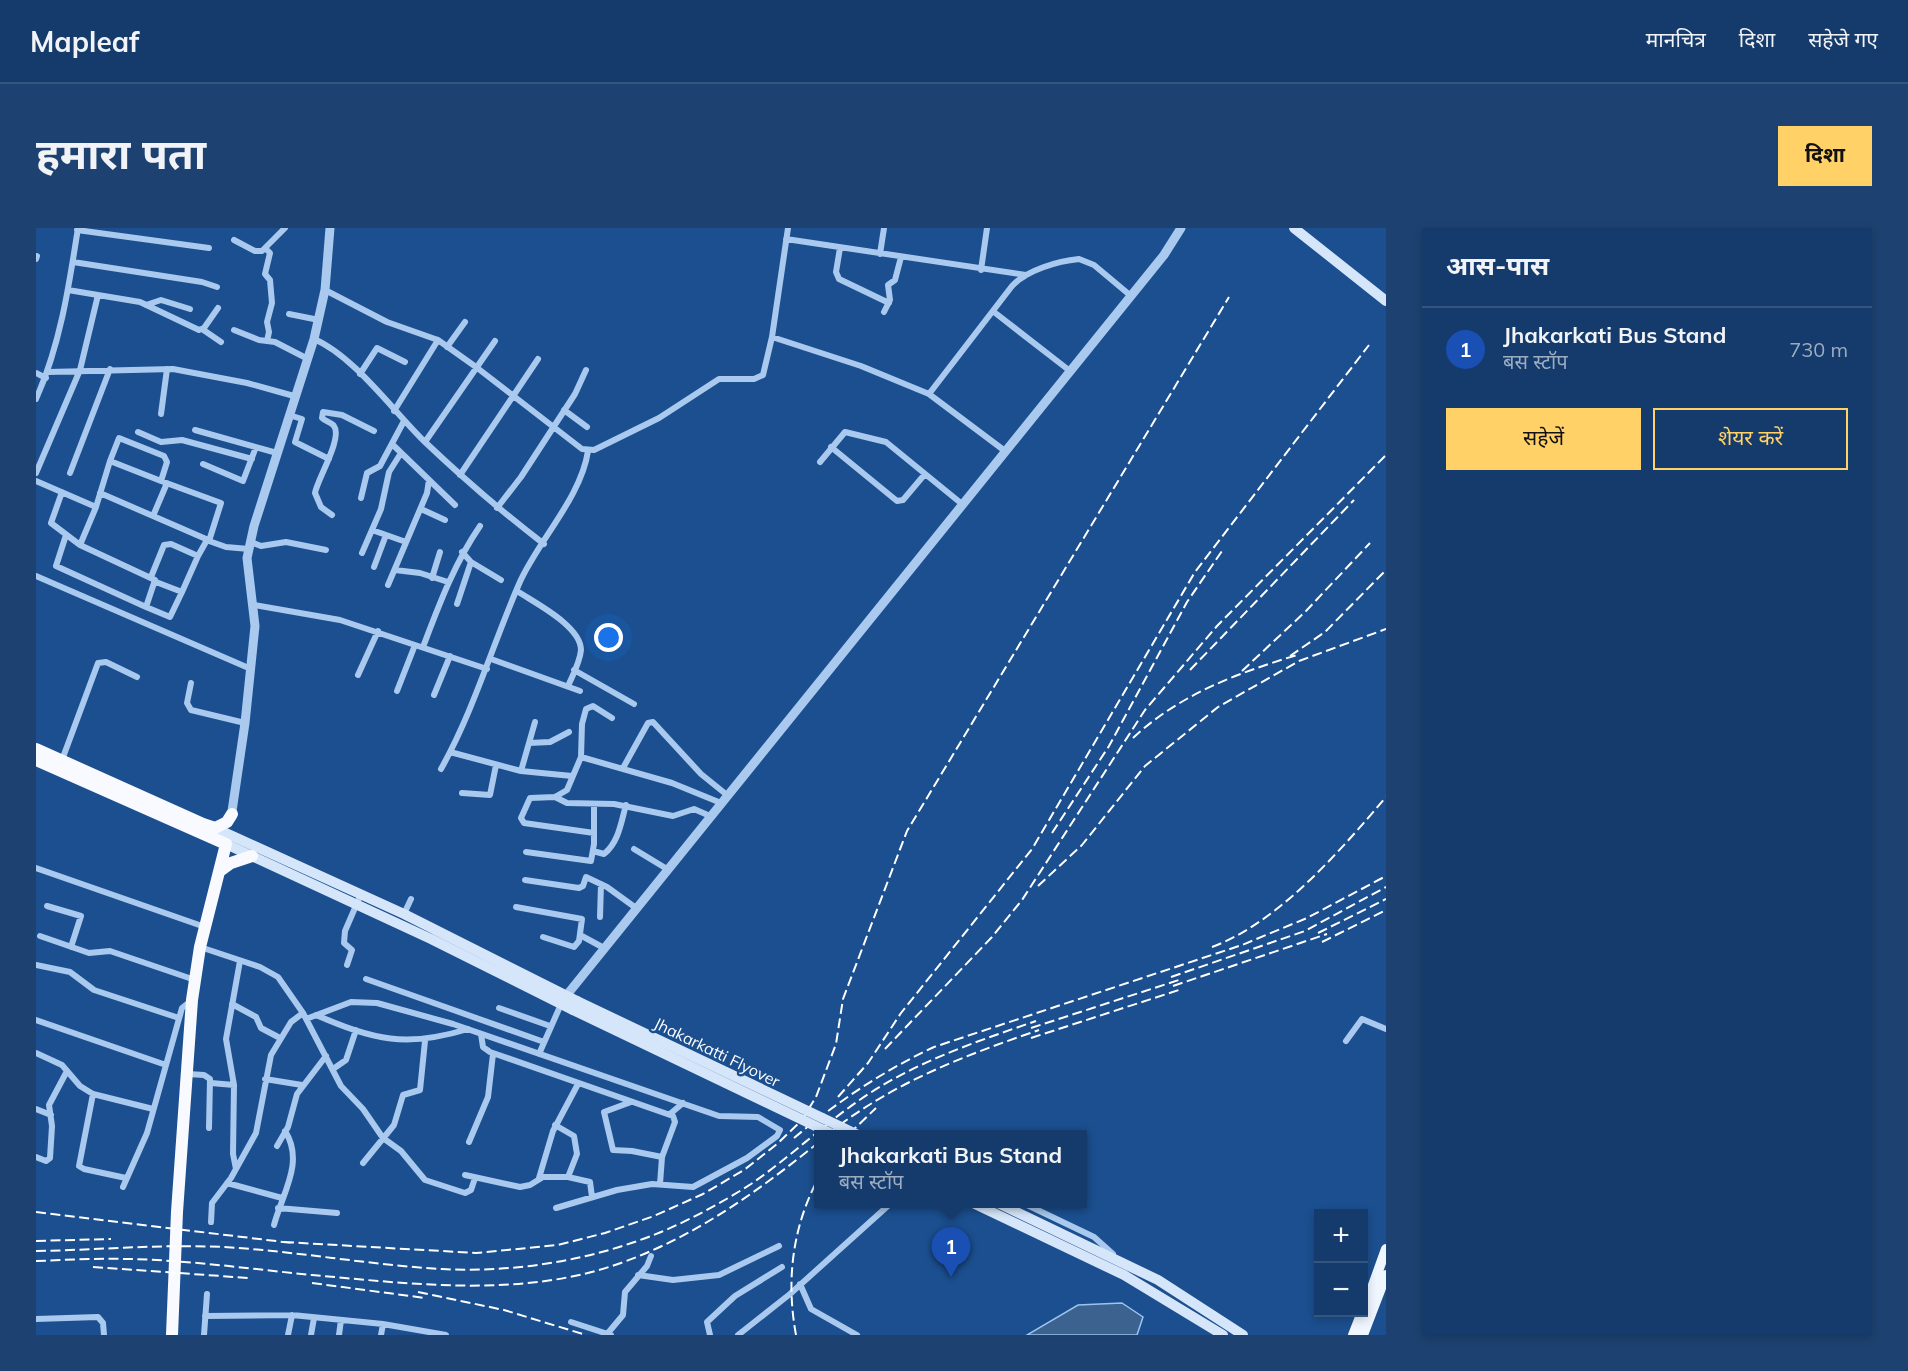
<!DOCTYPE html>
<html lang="hi">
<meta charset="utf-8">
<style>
body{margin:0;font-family:Mulish,"Noto Sans Devanagari",sans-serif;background:#1d4271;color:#f1f3f6}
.controls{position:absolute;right:18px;bottom:18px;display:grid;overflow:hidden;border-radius:0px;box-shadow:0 3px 9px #0003}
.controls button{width:54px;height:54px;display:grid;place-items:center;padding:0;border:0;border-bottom:2px solid #33557e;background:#143b6b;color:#f1f3f6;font:30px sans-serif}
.you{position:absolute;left:573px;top:410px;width:21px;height:21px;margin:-15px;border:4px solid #fff;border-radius:50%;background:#1a73e8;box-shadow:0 0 0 9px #1a73e833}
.badge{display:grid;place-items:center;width:39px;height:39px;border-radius:50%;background:#ffd166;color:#fff;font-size:20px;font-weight:700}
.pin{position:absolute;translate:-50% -50px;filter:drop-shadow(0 2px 3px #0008)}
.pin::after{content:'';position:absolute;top:32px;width:21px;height:18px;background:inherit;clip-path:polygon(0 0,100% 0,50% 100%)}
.popup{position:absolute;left:778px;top:902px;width:273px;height:78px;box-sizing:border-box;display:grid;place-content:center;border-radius:0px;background:#143b6b;filter:drop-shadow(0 2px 4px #0005);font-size:20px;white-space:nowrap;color:#9dadc1}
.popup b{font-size:22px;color:#f1f3f6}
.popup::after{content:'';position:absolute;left:50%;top:100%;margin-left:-12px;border:12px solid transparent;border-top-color:#143b6b}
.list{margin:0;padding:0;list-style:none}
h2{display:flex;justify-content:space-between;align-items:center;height:78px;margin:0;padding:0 24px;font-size:26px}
h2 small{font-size:20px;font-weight:400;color:#9dadc1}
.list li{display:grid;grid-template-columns:39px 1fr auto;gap:18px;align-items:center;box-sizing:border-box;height:84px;padding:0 24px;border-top:2px solid #33557e}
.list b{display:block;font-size:22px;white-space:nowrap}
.list p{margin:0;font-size:20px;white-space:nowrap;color:#9dadc1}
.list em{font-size:20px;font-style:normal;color:#9dadc1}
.actions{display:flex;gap:12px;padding:18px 24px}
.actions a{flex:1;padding:14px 0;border:2px solid #ffd166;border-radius:0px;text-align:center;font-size:21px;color:#ffd166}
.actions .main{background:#ffd166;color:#111}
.map{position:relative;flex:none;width:1350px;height:1107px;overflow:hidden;border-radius:0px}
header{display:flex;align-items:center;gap:36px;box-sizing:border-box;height:84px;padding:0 30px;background:#143b6b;border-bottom:2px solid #33557e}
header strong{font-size:28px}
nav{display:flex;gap:33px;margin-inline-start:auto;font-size:21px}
.intro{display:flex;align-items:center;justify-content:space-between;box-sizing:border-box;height:144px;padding:0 36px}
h1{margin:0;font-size:42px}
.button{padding:15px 27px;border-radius:0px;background:#ffd166;color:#111;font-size:21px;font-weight:700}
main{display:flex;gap:36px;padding:0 36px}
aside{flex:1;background:#143b6b;border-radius:0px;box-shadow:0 3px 9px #0003}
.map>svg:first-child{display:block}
</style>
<header>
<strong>Mapleaf</strong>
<nav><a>मानचित्र</a><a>दिशा</a><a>सहेजे गए</a></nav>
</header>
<div class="intro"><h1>हमारा पता</h1><a class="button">दिशा</a></div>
<main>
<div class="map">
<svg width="1350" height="1107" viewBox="0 0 1350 1107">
<rect width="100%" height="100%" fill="#1b4f8f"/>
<path fill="#3c6290" stroke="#9cc4f0" stroke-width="1.5" d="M1086 1075 1107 1089 1101 1107H991L1042 1077Z"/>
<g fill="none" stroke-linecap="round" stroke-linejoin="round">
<path stroke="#a9c9ee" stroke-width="6" d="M41 2 173 20
M750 11 990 47
M198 12 219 23H226L249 0
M804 20 800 44 803 51 853 75
M230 21 234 25 229 46 234 52 236 75 231 94 233 104 231 113
M844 26 848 0
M0 31 1 28
M37 34 166 54 181 59
M945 42 951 0
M32 62 104 74 163 102 168 100 182 80
M289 62 351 94 402 112 440 139 546 221 558 222 623 190 683 151H718L727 147 736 109 752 0
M110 77 125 72 154 81
M848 84 854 72 852 57 859 52 865 29
M958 84 1034 143
M253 86 283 92
M166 101 185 114
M198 102 223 112 239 114 272 131
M736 109 825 138 893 166
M278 111C318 128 357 183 389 214 427 250 466 284 508 316
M411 119 429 94
M12 144 137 141 211 155 258 168
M0 145 10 150
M324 146 341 120 369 134
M0 171C24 118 33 58 42 0
M528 182 551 199
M358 183 402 112
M125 186 131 141
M253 187 266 191 259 214 293 231
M159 202 241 225
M102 204 125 214 146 212 216 231
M389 214 459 113
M356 216 419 277
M795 219 861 273 867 272 889 246
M969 223 893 166 976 58C991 42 1022 33 1043 31L1058 37 1095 68
M784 234 809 204 850 214 926 276
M167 236 207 253 220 219
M0 245 44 142 62 67
M34 245 74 141
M424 247 502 131
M0 253 60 279 44 317 119 352 110 379 20 338 30 307
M125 253 185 275 173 313 190 319 213 321
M26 264 15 295 44 317
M64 265 170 311
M325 270 331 245 344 238 368 193
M60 279 74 233 125 253 131 234 128 228 83 210 74 233
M461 280 485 249 539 166 550 142
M385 281 409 292
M296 287 285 279 279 265C281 252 307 210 298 198 296 195 289 193 286 190L287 184 306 187 338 203
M117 288 131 255
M336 302 370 314
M215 314 225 318 250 314 290 322
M426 324 435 334 465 352
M326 325 345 281 353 244 365 225
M162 328 171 312
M338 339 350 307
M359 342 384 345 412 354
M0 348 215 441
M115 349 128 317 135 316 162 328 146 364 120 354
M396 350 404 324
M352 357 391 265 393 252
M481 363C499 375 545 398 545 422 544 434 537 447 532 458
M421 376 435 334
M218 377 304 392 451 441
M110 379 134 389 146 364
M387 419C403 377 418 336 444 298
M455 431 544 463
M538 442 598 476
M322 447 342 403
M155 455 151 475 155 482 209 495
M361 463 379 417
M398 467 414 428
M493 515 514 514 533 504
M414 524 485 543 536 548
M545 529 546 496 550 481 557 478 576 490
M26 532 62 435 70 434 101 449
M587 540 612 495 617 494 665 546 691 567
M405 541C438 482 456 418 483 356 501 314 545 270 552 223
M485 543 499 494
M426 565 454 567 460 537
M519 569 531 575 578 576 637 588 658 581 674 588
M558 605 488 595 485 590 494 570 519 569 531 562 545 529 636 555 685 575
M598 621 631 641
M557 623 568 626C583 614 585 594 590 577
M490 624 555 633 558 616V576
M0 640 169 699
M489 652 543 660 547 658 550 649 571 659 600 680
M11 678 45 688 35 719
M480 679 546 691 543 713 538 719 507 709
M368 686 375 671
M564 689 565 656
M544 707 568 720
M4 708 53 725 74 723 159 752
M164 719 224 739 242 749 267 785 305 858 327 881 347 910 365 923 389 952 429 965 435 962 439 950
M0 737 34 744 58 762 143 790
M311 737 316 722 308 715 309 703 325 666
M330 751 508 814
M196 776 220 789 225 800 244 810
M463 780 514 798
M280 787C338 812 370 820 432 801
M270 791 315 774 341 775 417 796 683 888 722 889 744 902 741 908 711 930 657 959 616 956 581 962 520 980
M0 792 130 837
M445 806 447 819 454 824 637 888 639 894 626 929 624 956
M1310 813 1326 791 1350 801
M0 825 26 837 44 858 57 866 117 881
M503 826 526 774
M297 841 310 832 320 802
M152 846 168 847 174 851 173 900
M229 851 266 857
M175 855 198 857
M57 866 43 938 48 941 90 950
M595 874 568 884 577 922 596 923 626 929
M0 881 15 887
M634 886 647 875
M519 897 538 908 541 926 532 949
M433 914 452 869 457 826
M241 918 252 899 261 866 290 828
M0 929 10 933 14 930 16 898 13 877 31 843
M327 935 358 897 367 867 384 862 389 813
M200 941 197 926 198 857 190 811 204 733
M429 947 484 959 494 957 507 949H532L554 954 556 969
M503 950 517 903 542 856
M191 955 246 970
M87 959 111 905 146 780 156 772
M989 976 1058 1009 1077 1026
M242 980 301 985
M175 994 176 975 195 950 220 905 235 827 255 794 267 785
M238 997C246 966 269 934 249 903
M602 1047 637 1052 683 1047 743 1018
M764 1056 775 1081 821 1107
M169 1088 256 1087 347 1096 410 1107
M0 1091 62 1089 67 1095 68 1107
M535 1094 575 1107
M572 1105 587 1087 589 1064 611 1038 615 1028
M168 1107 171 1066
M252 1107 256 1087
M275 1107 278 1090
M303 1107 305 1092
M345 1107 347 1096
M674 1107 671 1094 699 1068 746 1039
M702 1107 754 1066 854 976"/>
<path stroke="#a9c9ee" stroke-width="9" d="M195 590 209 495 219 398 211 330 218 298 278 111 289 62 294 0
M530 768 1128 27 1145 0"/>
<path stroke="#d6e6fa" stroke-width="10" d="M1258 0 1350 73
M179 600 368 686 541 773
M190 616 395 711 537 782
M939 976 1088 1047 1187 1107
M964 976 1122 1052 1207 1107"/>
<path stroke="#f0f6ff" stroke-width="10" d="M1328 1082 1350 1021
M1317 1107 1326 1084
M1327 1107 1350 1047"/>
<path stroke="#f8faff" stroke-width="12" d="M0 521 167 596 179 600 191 594 196 586
M0 532 190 616 164 719 156 772 141 984 136 1107
M184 643 195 635 216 628"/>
<path stroke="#fff" stroke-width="2" stroke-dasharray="10 4.5" stroke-linecap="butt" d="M1254 428 1289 404 1350 342
M1154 442 1318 272
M1206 443 1270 383 1334 315
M1097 510C1144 466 1202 445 1261 427
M1016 605 1073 518 1151 374 1186 323
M1002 658 1046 617 1109 538 1182 479 1263 433 1350 401
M1282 705 1350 671
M1286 714 1350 682
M1176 719C1243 694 1304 623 1350 569
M1135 749 1269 703 1350 659
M1137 758 1291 706
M995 800 1146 751
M995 810 1146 761
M849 821 956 709 986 672 1109 482 1181 398 1350 227
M802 869 832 835 865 785 996 621 1159 344 1333 117
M792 906C856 855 927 828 1003 802
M813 906 840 880
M758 910C801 874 847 843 898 819L1206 717 1271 690 1350 648
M0 984 256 1015
M0 1013 75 1011
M248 1014 440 1025 522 1017 569 1005 618 988 667 966 708 942 741 916 765 893 780 869 800 816 807 771 871 603 1193 69
M0 1023C62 1022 125 1016 187 1019 260 1023 333 1037 406 1041 480 1045 557 1032 625 1004 656 991 687 974 715 956 753 930 787 897 825 871 879 834 939 814 1000 793
M0 1033C30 1032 61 1030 91 1031 152 1032 215 1041 276 1047 378 1056 484 1070 582 1036 659 1009 721 964 783 914
M57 1039 213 1050
M276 1055 389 1070
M382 1064 468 1082 550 1107
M760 1107C750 1053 756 999 783 949"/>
<path stroke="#d6e6fa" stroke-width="10" d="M541 773 820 906
M537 782 796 906"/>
</g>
<g text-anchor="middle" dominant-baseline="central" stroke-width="5" stroke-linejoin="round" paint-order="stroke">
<g font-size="16" fill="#fff" stroke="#1b4f8f">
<text transform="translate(681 824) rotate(26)">Jhakarkatti Flyover</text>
</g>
</g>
</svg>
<div class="controls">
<button>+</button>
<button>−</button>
</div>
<div class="you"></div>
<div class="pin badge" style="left:915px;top:1049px;background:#1a4fb4">1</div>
<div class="popup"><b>Jhakarkati Bus Stand</b>बस स्टॉप</div>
</div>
<aside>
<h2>आस-पास<small></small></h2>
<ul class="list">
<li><span class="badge" style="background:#1a4fb4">1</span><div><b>Jhakarkati Bus Stand</b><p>बस स्टॉप</p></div><em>730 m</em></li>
</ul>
<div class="actions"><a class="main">सहेजें</a><a>शेयर करें</a></div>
</aside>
</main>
